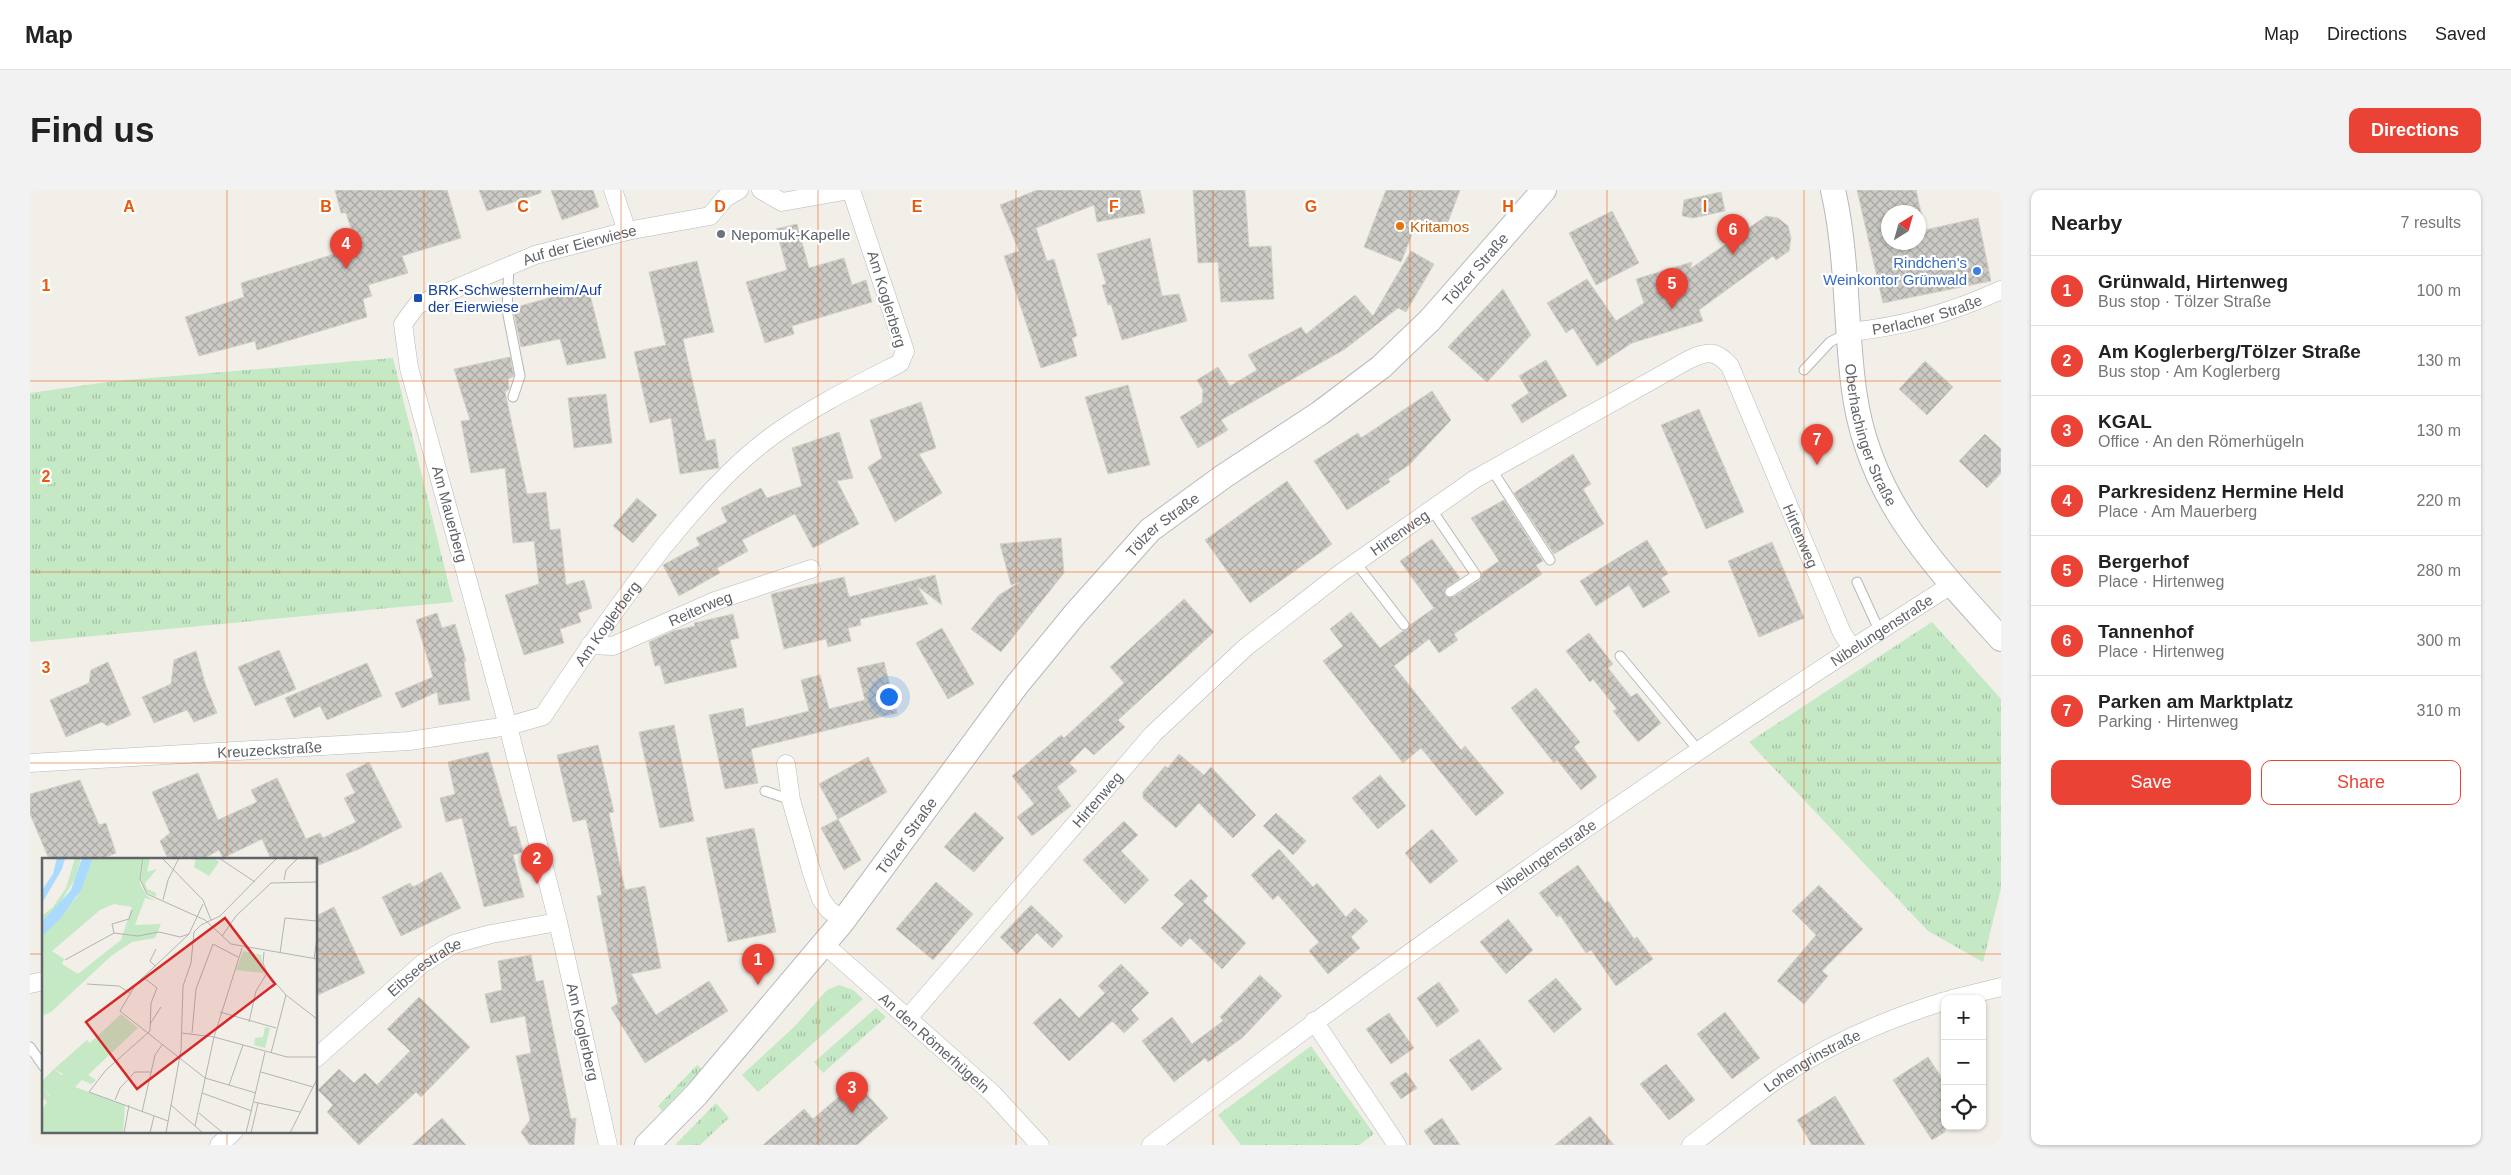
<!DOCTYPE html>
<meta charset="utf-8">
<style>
body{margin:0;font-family:Arial,sans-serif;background:#f2f2f2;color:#222}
.controls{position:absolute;right:15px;bottom:15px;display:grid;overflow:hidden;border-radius:10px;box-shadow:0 1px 4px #0004}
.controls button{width:45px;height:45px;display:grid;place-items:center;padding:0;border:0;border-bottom:1px solid #e0e0e0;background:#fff;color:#222;font:25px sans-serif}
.compass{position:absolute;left:1851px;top:15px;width:45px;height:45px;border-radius:50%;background:#fff;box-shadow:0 1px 4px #0004;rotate:37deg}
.you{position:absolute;left:858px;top:506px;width:18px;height:18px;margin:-12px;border:4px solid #fff;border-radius:50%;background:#1a73e8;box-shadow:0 0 0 8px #1a73e833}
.badge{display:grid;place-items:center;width:32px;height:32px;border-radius:50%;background:#ea4335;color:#fff;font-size:16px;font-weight:700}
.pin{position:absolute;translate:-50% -41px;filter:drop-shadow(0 1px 2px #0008)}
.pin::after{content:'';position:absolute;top:26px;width:18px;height:15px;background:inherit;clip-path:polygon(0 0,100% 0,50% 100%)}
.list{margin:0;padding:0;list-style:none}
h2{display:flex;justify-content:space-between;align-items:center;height:65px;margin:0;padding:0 20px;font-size:21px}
h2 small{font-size:16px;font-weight:400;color:#767676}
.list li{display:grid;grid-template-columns:32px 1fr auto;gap:15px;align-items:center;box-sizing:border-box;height:70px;padding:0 20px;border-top:1px solid #e0e0e0}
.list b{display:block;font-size:19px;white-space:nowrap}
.list p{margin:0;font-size:16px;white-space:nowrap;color:#767676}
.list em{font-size:16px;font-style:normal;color:#767676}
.actions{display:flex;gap:10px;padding:15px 20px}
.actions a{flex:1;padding:11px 0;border:1px solid #ea4335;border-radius:10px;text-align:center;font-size:18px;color:#ea4335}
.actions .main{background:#ea4335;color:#fff}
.icon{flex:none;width:28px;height:28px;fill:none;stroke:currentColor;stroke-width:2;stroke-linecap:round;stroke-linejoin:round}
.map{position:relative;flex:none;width:1971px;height:955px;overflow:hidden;border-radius:10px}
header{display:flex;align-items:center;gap:30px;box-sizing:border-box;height:70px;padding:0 25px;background:#fff;border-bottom:1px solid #e0e0e0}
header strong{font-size:24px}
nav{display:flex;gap:28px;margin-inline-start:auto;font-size:18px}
.intro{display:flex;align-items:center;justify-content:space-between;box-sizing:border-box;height:120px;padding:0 30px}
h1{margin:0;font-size:35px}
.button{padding:12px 22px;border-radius:10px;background:#ea4335;color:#fff;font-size:18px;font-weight:700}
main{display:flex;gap:30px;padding:0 30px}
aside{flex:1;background:#fff;border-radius:10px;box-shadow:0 1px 4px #0004}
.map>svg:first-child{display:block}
</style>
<header>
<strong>Map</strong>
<nav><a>Map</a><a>Directions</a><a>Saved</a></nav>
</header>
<div class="intro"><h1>Find us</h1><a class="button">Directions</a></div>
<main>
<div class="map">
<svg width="1971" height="955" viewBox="0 0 1971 955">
<defs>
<pattern id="grass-tufts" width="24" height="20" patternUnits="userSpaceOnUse" patternTransform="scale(1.25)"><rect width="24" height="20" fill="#c5e8c5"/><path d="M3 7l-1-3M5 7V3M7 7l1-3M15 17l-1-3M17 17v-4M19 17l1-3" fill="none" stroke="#a3c0a4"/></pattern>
<pattern id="building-cross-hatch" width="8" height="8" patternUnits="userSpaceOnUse" patternTransform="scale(1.25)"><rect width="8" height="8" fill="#cccac5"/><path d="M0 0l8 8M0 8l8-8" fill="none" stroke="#a9a8a4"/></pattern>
</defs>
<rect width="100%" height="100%" fill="#f1efe8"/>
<path fill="url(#grass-tufts)" d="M363 168 423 412 0 452V203L85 191Z
M1902 432 1971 509V698L1953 772 1898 741 1719 552Z
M809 795 823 800 833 809 728 902 712 885 765 836 797 800Z
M846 818 856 827 793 883 784 872Z
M1281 856 1344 944 1329 955H1211L1188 925Z
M667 875 672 879 632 921 628 916Z
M686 913 699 928 670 955H645Z"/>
<path fill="url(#building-cross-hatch)" stroke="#d6d1c6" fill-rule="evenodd" d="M305 0H417L431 48 372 66 378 83 338 95 342 106 333 109 337 127 227 160 225 151 169 166 155 127 214 107 211 93 327 57 316 23H311Z
M449 0H511V3L457 21Z
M521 0H563L569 17 532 30Z
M1007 0H1110L1115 23 1067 32 1064 15 1006 38 1017 71 1024 69 1047 146 1042 148 1047 166 1011 178 974 66 989 61 970 15Z
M1163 0H1215L1219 57 1241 56 1244 109 1191 112 1188 72 1168 73Z
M1356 0H1430L1415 40 1388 29 1371 72 1334 57Z
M1827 0H1886L1895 40 1948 28 1961 91 1853 113ZM1858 22H1888V52H1858Z
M1691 2 1695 21 1663 28 1652 26 1654 10Z
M1582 21 1609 73 1566 95 1539 43Z
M1736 26 1748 28 1758 36 1761 48 1759 61 1746 70 1743 66 1669 120 1673 131 1602 153 1567 176 1543 138 1536 143 1517 113 1557 89 1586 131 1614 113 1606 89 1662 72 1660 79Z
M767 34 779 78 814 68 822 95 836 90 842 112 762 136 764 144 735 153 716 92 757 80 746 39Z
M1120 48 1132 106 1149 104 1157 131 1092 150 1081 114 1078 115 1072 95 1076 94 1067 64Z
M1381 61 1404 74 1376 122 1368 118 1315 159 1191 230 1198 240 1168 258 1150 227 1172 213 1173 200 1167 190 1188 177 1200 196 1227 180 1218 165 1271 137 1276 144 1325 105 1343 126Z
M667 71 684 142 653 149 676 251 685 249 689 278 650 284 641 228 620 233 604 162 636 155 619 82Z
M558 97 576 168 537 175 530 149 491 157 483 118Z
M1473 99 1501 145 1457 192 1418 157Z
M480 167 484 186 478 189 479 199 475 202 497 304 516 302 520 340 530 339 536 395 554 390 562 418 548 423 551 432 530 439 534 453 494 465 475 405 509 394 504 351 483 353 475 278 441 283 431 231 440 230 424 179Z
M1516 170 1537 206 1492 233 1481 215 1499 203 1489 186Z
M1895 171 1923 197 1897 225 1869 199Z
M1098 195 1120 275 1078 284 1055 207Z
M1402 201 1421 230 1379 275 1358 289 1360 292 1317 320 1284 271 1328 243 1331 248Z
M576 204 582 253 544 258 538 208Z
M891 212 906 258 889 264 912 303 865 332 838 277 852 268 840 230Z
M1669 219 1714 322 1676 339 1631 235Z
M809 242 823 288 807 291 829 334 783 358 765 324 712 350 718 361 687 378 690 383 649 406 633 375 670 355 666 348 697 332 691 318 731 298 737 308 772 296 762 258Z
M1955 244 1971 259V283L1957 298 1929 271Z
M1543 264 1561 294 1553 299 1574 334 1524 364 1484 303Z
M1257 291 1302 354 1220 413 1175 350Z
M607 308 627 325 603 353 583 336Z
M1474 310 1513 371 1506 375 1512 384 1424 444 1428 450 1409 463 1399 449 1364 476 1431 560 1435 556 1474 603 1446 626 1391 558 1373 573 1293 471 1313 456 1300 439 1321 422 1350 458 1373 441 1377 440 1380 435 1404 418 1370 371 1402 349 1430 388 1415 399 1414 403 1417 407H1423L1450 390 1452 383 1469 371 1441 328Z
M1031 348 1034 383 971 462 941 439 969 405 990 392 981 395 970 354Z
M1617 350 1638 384 1631 388 1640 402 1613 418 1599 395 1566 416 1550 391Z
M1742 352 1774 428 1729 447 1698 371Z
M905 385 912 415 887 396 898 414 830 429 831 435 818 438 821 451 798 457 796 449 754 459 741 404 814 387 819 407Z
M1154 409 1184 442 1088 530 1095 537 1064 565 1055 557 1039 573 1047 581 1027 597 1041 616 1002 646 987 627 1004 614 982 586 1031 545 1034 548 1094 493 1080 477Z
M407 423 412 438 425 434 436 471H434L440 510 409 515 407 502 372 518 365 503 403 487 386 430Z
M703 424 709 448 700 450 707 477 635 494 630 475 625 476 619 452 643 441 665 436 664 433Z
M912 438 944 494 918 509 886 453Z
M1559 443 1583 474 1578 478 1601 507 1607 503 1631 533 1608 552 1583 521 1587 519 1563 489 1560 492 1536 461Z
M249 460 266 499 225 516 208 477Z
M166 461 175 493 187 523 164 532 157 520 124 533 112 507 141 494 144 470Z
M78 472 101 525 77 536 72 532 36 547 20 510 59 493 61 480Z
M854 472 867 523 721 559 728 593 695 599 679 525 713 518 716 537 779 521 771 490 790 485 799 519 835 510 827 478Z
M337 473 352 506 297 530 290 516 264 528 255 508Z
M1506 498 1550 552 1544 557 1567 587 1551 600 1527 570 1524 573 1481 518Z
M644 535 664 631 630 638 609 542Z
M568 555 584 622 579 623 595 700 615 696 631 778 601 784 626 825 679 791 698 821 615 873 581 818 588 813 567 706 572 705 556 629 543 632 527 565Z
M458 562 480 637 486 636 493 662 483 665 494 707 454 717 432 628 416 632 410 608 425 604 418 572Z
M1149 564 1174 585 1181 577 1226 625 1203 648 1169 613 1146 638 1113 608V602L1135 576 1138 578Z
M838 567 857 602 808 629 789 594Z
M339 572 372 637 329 659 289 675 286 669H241L232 649 193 668 189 660 173 669H138L130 651 140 643 122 602 168 583 188 630 227 612 221 600 247 588 276 649 290 643 293 648 326 632 314 608 325 603 316 584Z
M1350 585 1376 616 1348 639 1322 608Z
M50 590 69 635 76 633 86 663 71 669H19L0 624V604Z
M945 622 974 648 944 682 914 657Z
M1246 623 1276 651 1263 665 1233 636Z
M808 629 831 670 814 680 791 638Z
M1094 631 1108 645 1091 661 1119 690 1095 714 1053 670Z
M724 638 746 742 698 752 676 648Z
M1402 639 1428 671 1400 694 1375 663Z
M1249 659 1283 697 1287 693 1316 727 1325 718 1338 731 1321 747 1330 758 1298 784 1279 761 1289 752 1248 705 1243 710 1221 685Z
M1548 675 1575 713 1578 711 1604 749 1607 747 1623 769 1586 796 1561 760 1556 763 1530 725 1527 727 1509 703Z
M411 682 431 718 371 746 352 707 380 693 383 697Z
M1161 689 1178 706 1173 711 1216 753 1192 779 1160 748 1151 757 1131 738 1154 714 1144 705Z
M906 692 943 724 903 770 866 739Z
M1789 695 1833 739 1792 781 1798 786 1774 814 1747 791 1786 745 1762 721Z
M1001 715 1033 746 1022 758 1007 743 987 764 970 747Z
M304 717 335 783 286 806V726Z
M1478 729 1503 760 1476 784 1450 752Z
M501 765 506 792 513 790 541 929 546 928 544 955H500L491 942 500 930 486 866 501 863 495 826 461 833 455 804 472 800 468 771Z
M1091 774 1119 803 1101 820 1109 829 1094 843 1082 831 1039 871 1003 833 1030 808 1049 828 1075 803 1068 796Z
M1230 785 1252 806 1212 848 1178 872 1175 868 1144 892 1112 851 1142 827 1162 854 1193 831 1190 827Z
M1526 788 1552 819 1524 843 1498 811Z
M1409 792 1429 821 1407 837 1387 808Z
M389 807 440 857 391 907 386 902 329 955 297 922 303 915 288 900 309 879 324 893 335 883 347 895 380 861 357 839Z
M1695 822 1730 868 1702 889 1667 844Z
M1359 823 1384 858 1361 874 1336 839Z
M1449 849 1472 879 1442 901 1419 870Z
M1898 867 1915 893V942L1902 950 1863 890Z
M1636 874 1665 910 1639 930 1610 894Z
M1376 882 1387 898 1371 909 1360 893Z
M826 892 858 928 827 955H733L774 919 783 929Z
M1805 906 1835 955H1782L1767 930Z
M1560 926 1584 955H1525Z
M412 928 436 955H382Z
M1412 928 1430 955H1404L1394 941Z"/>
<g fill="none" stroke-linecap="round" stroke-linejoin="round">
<defs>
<path id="service" d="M479 76 477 120 490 186 483 207
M1774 180 1800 152 1817 143
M1462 280 1520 370
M1402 320 1446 385 1420 402
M1326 373 1374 435
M1827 392 1849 440
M1590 466 1669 561
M735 601 761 610
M0 857 14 877"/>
<g id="minor">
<path d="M583 0 597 41"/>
<path d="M731 0 752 12 820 0"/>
<path id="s1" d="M1819 142C1872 137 1923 122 1971 100"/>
<path id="s2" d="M560 455 583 456 685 411 781 379"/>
<path id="s3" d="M0 573 379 551 478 536 513 526C551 468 591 411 634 356 667 316 700 277 742 246 782 217 827 195 870 173L875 161 821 0"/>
<path d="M756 574 761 610 782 683 791 709 798 719 813 731"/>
<path id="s4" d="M794 754 963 904 1010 955"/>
<path d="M0 794 14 791"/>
<path d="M1922 809 1971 797"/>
<path id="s5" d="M878 828 1123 544 1216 457 1311 383 1445 289 1660 169C1678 161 1686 160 1700 176L1812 443 1822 458"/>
<path d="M1284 831 1367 955"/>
<path id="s6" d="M286 868 392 774 424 754 461 744 528 732"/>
<path d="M189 955 204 941"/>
<path id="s7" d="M578 955 528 732 478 536 379 178 373 134 387 115 505 65 597 41 680 26 695 8 709 0"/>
<path id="s8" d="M1121 955C1380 758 1646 570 1921 395"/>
<path id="s9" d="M1661 955C1690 933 1719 909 1749 888 1799 854 1857 829 1915 811"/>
</g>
<g id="secondary">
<path id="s10" d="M1803 0C1818 65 1815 134 1824 200 1838 307 1902 373 1971 449"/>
<path id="s11" d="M617 955 666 905 813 731 986 496 1045 424 1120 340 1194 286 1290 223 1351 177 1400 130 1514 0"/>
</g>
</defs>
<use href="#service" stroke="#b5b8bc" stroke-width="11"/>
<use href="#minor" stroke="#b5b8bc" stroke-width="19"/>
<use href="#secondary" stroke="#b6babf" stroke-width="26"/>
<use href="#service" stroke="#fff" stroke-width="9"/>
<use href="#minor" stroke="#fff" stroke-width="18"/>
<use href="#secondary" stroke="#fff" stroke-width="24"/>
</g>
<path fill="none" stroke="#e8590c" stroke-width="1" stroke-opacity="0.55" d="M197 0V669M394 0V955M591 0V955M788 0V955M986 0V955M1183 0V955M1380 0V955M1577 0V955M1774 0V955M0 191H1971M0 382H1971M0 573H1971M0 764H14M286 764H1971M197 941V955"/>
<circle fill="#e8710a" stroke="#fff" stroke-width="2" cx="1370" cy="36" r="5"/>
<circle fill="#6b7280" stroke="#fff" stroke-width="2" cx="691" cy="44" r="5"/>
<circle fill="#3f7fe0" stroke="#fff" stroke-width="2" cx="1947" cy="81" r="5"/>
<rect fill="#1a4fb4" stroke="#fff" stroke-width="2" x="383" y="103" width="10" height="10" rx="2.5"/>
<g text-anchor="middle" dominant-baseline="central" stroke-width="4.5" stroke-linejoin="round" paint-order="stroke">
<g font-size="15" fill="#c56008" stroke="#fff" text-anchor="start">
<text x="1380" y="36">Kritamos</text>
</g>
<g font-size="15" fill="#5b616d" stroke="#fff" text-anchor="start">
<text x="701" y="44">Nepomuk-Kapelle</text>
</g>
<g font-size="15" fill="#5f6368" stroke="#fff">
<text stroke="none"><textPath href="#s7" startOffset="1044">Auf der Eierwiese</textPath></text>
<text stroke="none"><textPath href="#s11" startOffset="1214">Tölzer Straße</textPath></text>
<text transform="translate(857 109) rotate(73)">Am Koglerberg</text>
<text stroke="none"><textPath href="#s1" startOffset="80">Perlacher Straße</textPath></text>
<text stroke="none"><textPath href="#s10" startOffset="249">Oberhachinger Straße</textPath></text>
<text transform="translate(420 324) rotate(75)">Am Mauerberg</text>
<text stroke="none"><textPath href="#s11" startOffset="808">Tölzer Straße</textPath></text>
<text stroke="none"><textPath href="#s5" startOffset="694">Hirtenweg</textPath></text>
<text stroke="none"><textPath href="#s5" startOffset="1262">Hirtenweg</textPath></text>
<text stroke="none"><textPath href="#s2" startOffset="118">Reiterweg</textPath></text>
<text stroke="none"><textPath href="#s3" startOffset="629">Am Koglerberg</textPath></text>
<text stroke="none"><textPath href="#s8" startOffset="894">Nibelungenstraße</textPath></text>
<text stroke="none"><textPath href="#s3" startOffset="240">Kreuzeckstraße</textPath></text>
<text stroke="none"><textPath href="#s5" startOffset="289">Hirtenweg</textPath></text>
<text stroke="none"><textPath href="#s11" startOffset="404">Tölzer Straße</textPath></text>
<text stroke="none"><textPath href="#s8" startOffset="489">Nibelungenstraße</textPath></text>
<text stroke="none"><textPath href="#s6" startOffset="142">Eibseestraße</textPath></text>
<text transform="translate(553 842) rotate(77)">Am Koglerberg</text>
<text stroke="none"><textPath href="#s4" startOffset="148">An den Römerhügeln</textPath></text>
<text stroke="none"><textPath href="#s9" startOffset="148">Lohengrinstraße</textPath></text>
</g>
<g font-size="15" fill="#366cbe" stroke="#fff" text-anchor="end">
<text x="1937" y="72">Rindchen's<tspan x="1937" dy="17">Weinkontor Grünwald</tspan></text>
</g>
<g font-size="15" fill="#164399" stroke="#fff" text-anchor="start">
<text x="398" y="99">BRK-Schwesternheim/Auf<tspan x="398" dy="17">der Eierwiese</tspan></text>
</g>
</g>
<g transform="translate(12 668)">
<rect width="275" height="275" fill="#f1efe8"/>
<path d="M154 0H173L177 4 167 18 152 9ZM201 93 219 97 222 115 194 112ZM79 156 96 170 46 217 54 222 49 226 40 222 33 229 83 247 81 275H0V252L5 244 0 239V229L8 239 21 216 12 211 45 182 48 185ZM223 169 228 170 223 190 212 187 213 180 221 179Z" fill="#c5e8c5"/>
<path d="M33 0H39L33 21 14 51 0 64 1 57 11 49 24 30ZM51 0H101L98 26 105 38 114 43 103 40 93 67 119 66 113 80 90 84 69 98 9 154 0 158V78L35 39ZM72 46 90 49 79 82 36 116 20 106 22 101 10 93 58 52ZM102 0H108L105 14 115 11 103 25 105 31 114 35 113 39 103 33 99 21ZM12 211 25 221 9 239 0 229V223Z" fill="#c5e8c5" fill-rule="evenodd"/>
<path d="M25 263 37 267 45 275H3L11 265Z" fill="#c5e8c5"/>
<path d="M15 0H23L20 11 0 45V32L11 16ZM40 0H51L39 32 17 62 0 78V64L29 32Z" fill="#aadaff"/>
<path fill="none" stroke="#b3b3b1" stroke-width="1" d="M101 0 98 21 105 36 163 62 189 86 275 101M120 0 161 42 169 62M177 0 213 24M242 22 244 12 256 0M121 42 126 22 137 0M72 75 70 66 87 61 90 52M147 76 94 126 78 153 163 220 214 235M147 76 161 46M180 78 194 58 229 25 275 24M222 94 221 105 225 115 244 137 275 161M238 95 243 60 275 63M272 101 275 80M23 102 72 75 96 78 117 74 138 79 147 76M113 108 108 103 114 91M102 120 115 130 109 145 108 173 64 212 47 234 126 263M45 126 77 128 88 135M178 154 234 170M207 164 214 133 225 115M108 166 119 149M140 175 172 179 245 199H275M150 175 154 131 171 86 196 99M229 195 244 137M219 214 271 229M187 227 201 187M160 235 210 253M73 242 78 230 93 214H110M212 244 258 254M129 247 161 275M100 254 113 197 120 187M157 255 181 275M153 268 172 179 200 90M82 275 87 247M108 275 112 258M124 275 139 192 141 128 149 105 152 74 159 67 178 58 235 0M204 275 223 194M209 275 216 245M248 275 275 221"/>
<path fill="#d62828" fill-opacity="0.15" stroke="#d62828" stroke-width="2.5" d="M183 60 233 126 95 231 44 164Z"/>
<rect width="275" height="275" fill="none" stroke="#5f6368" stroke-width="2.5"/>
</g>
<g font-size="16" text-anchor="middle" font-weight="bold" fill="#e8590c" stroke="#fff" stroke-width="4.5" stroke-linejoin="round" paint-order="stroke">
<text x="99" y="22">A</text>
<text x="296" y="22">B</text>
<text x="493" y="22">C</text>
<text x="690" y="22">D</text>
<text x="887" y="22">E</text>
<text x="1084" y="22">F</text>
<text x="1281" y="22">G</text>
<text x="1478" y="22">H</text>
<text x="1675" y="22">I</text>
<text x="16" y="101">1</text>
<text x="16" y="292">2</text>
<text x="16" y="483">3</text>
</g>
</svg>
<div class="controls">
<button>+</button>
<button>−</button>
<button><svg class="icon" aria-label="locate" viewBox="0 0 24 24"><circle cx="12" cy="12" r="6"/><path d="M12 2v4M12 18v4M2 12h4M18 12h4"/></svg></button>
</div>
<svg class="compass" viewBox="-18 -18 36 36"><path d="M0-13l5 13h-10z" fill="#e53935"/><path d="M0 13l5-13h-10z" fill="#767676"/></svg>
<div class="you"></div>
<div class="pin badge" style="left:728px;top:795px">1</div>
<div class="pin badge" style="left:507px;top:694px">2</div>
<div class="pin badge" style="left:822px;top:923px">3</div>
<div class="pin badge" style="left:316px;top:79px">4</div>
<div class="pin badge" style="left:1642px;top:119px">5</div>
<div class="pin badge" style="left:1703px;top:65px">6</div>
<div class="pin badge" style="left:1787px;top:275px">7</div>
</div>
<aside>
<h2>Nearby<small>7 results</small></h2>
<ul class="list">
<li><span class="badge">1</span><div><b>Grünwald, Hirtenweg</b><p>Bus stop · Tölzer Straße</p></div><em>100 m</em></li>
<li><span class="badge">2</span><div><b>Am Koglerberg/Tölzer Straße</b><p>Bus stop · Am Koglerberg</p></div><em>130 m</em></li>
<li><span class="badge">3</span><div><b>KGAL</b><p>Office · An den Römerhügeln</p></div><em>130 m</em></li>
<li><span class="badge">4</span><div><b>Parkresidenz Hermine Held</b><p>Place · Am Mauerberg</p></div><em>220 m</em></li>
<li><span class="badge">5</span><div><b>Bergerhof</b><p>Place · Hirtenweg</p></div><em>280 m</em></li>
<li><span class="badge">6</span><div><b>Tannenhof</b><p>Place · Hirtenweg</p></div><em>300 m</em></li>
<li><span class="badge">7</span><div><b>Parken am Marktplatz</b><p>Parking · Hirtenweg</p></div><em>310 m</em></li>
</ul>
<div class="actions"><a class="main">Save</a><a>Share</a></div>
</aside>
</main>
